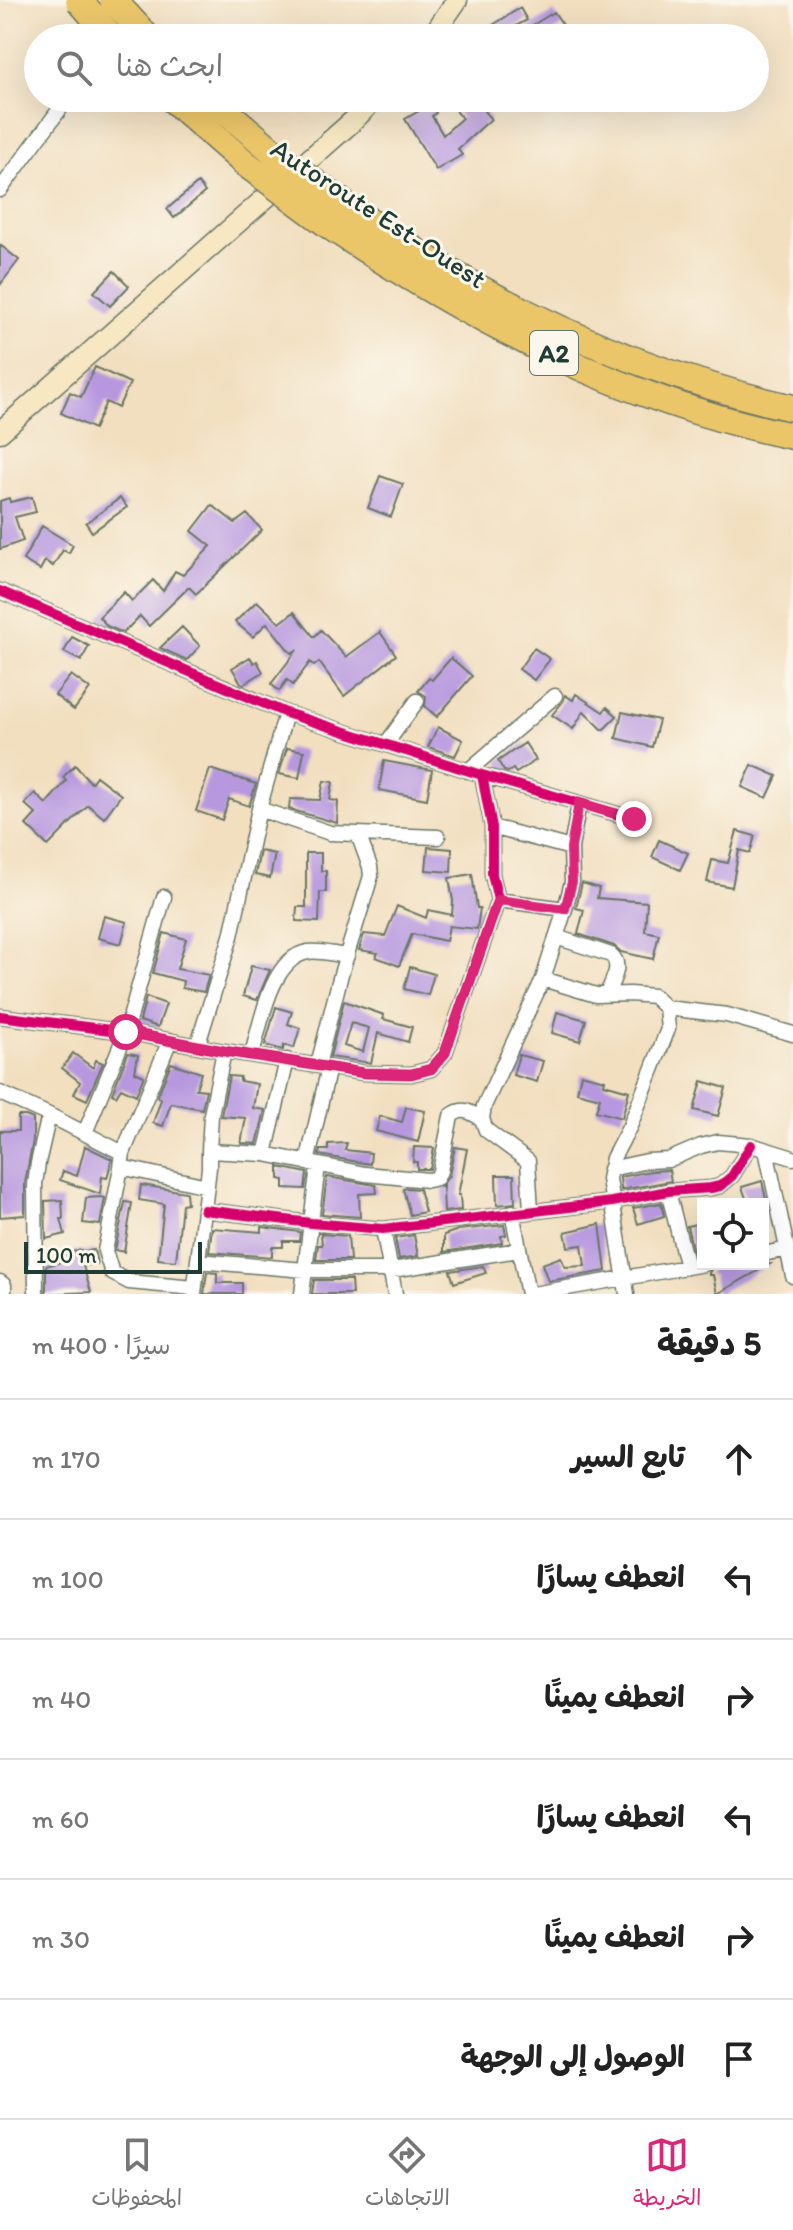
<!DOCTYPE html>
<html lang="ar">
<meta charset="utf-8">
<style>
body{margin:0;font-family:Itim,"Playpen Sans Arabic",sans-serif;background:#f6f6f6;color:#222;direction:rtl}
.controls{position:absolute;right:24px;bottom:24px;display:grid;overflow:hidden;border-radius:0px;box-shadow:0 8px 32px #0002}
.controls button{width:72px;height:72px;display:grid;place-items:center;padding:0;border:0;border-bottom:2px solid #e0e0e0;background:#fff;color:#222;font:40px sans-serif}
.scale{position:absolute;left:24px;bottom:20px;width:178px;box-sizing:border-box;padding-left:8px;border:4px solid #1f3d34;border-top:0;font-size:22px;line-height:28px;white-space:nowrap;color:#1f3d34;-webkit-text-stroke:6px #fbf7ec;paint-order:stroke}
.stop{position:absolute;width:24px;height:24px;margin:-18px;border:6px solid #db2777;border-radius:50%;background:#fff}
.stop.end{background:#db2777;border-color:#fff;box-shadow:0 2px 8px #0008}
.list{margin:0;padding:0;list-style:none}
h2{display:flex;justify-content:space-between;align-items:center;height:104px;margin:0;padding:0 32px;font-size:34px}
h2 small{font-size:26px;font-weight:400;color:#767676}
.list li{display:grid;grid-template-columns:52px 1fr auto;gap:24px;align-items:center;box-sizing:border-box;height:120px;padding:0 32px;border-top:2px solid #e0e0e0}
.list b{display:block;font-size:30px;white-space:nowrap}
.list em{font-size:26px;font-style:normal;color:#767676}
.icon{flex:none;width:44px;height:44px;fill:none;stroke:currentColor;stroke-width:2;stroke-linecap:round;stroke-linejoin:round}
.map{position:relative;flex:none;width:793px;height:1294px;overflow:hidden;direction:ltr}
.search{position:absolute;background:#fff;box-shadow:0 8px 32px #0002;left:24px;right:24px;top:24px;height:88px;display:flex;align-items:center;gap:20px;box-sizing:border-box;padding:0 28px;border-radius:44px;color:#767676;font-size:30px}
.sheet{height:824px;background:#fff}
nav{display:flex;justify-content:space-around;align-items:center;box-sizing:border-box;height:112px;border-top:2px solid #e0e0e0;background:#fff;font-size:22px;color:#767676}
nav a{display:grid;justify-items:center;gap:4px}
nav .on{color:#db2777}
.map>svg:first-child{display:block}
</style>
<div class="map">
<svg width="793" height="1294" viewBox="0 0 793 1294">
<rect width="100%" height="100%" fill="#fbf7ec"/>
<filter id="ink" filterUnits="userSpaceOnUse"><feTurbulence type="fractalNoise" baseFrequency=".0125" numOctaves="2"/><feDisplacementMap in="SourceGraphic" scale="16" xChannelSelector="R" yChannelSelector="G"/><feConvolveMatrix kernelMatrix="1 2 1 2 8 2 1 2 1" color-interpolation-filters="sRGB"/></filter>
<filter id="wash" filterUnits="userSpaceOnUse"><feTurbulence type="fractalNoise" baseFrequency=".006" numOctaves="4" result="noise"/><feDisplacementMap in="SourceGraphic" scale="32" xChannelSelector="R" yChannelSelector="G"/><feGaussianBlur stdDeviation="1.8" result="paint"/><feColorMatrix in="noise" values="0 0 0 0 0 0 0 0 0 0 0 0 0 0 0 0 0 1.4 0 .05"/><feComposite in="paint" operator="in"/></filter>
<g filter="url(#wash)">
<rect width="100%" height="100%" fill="#f2dfc0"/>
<g id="blocks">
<path fill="#b798df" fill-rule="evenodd" d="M520 8 527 20 494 38 488 28Z
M554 12 563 25 543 38H535L528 28Z
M458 98 464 105 472 98H499L484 111 491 119 458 149 462 155 436 170 405 119 431 104 436 113 432 116 443 135 462 118 451 105Z
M198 183 205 192 174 218 167 209Z
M0 245 19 260 0 285Z
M114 271 129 286 110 306 94 292Z
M95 367 130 383 118 408 106 402 94 429 61 413 70 392 81 397Z
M380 476 403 484 391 517 368 508Z
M32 497 36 512 15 517 23 541 0 549V501L9 498 10 502Z
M120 498 127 507 92 532 86 523Z
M212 505 235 523 247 514 262 530 196 594 189 587 149 626 140 616 123 633 107 626 99 617 124 592 132 601 153 580 163 591 175 571 183 575 211 546 192 531Z
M42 526 73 545 69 553 63 550 53 566 45 561 40 570 23 560Z
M257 601 280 623 294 612 314 637 321 630 346 657 380 632 396 655 344 696 319 662 314 666 310 662 293 685 287 680 279 691 271 684 297 650 291 653 267 623 253 637 235 622Z
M182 627 200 646 187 660 160 648Z
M72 637 89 646 81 661 64 652Z
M534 648 550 659 534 680 519 669Z
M250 657 254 663 257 661 263 672 244 684 241 683 232 668Z
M451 658 472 676 437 717 425 706 426 696 418 691 429 678 432 680Z
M71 675 90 689 74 710 55 695Z
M576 694 603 712 607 707 617 716 603 730 584 711 573 729 552 715 564 700 565 695 573 700Z
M622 712 659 720 652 747 616 738Z
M438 727 463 740 455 756 428 747Z
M525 743 536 760 516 773 513 769 508 772 504 771 498 761Z
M287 748 304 751 299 778 279 774Z
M384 761 432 770 427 799 379 790Z
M75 765 91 783 96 776 121 795 104 818 88 805 48 846 26 825 36 814 25 804 35 793 46 804 66 781 63 777Z
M752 765 777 776 767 798 742 787Z
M210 769 256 784 249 806 229 799 222 820 196 811Z
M324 781 333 782 330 800 338 801 337 823 289 809 290 799 320 800Z
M737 831 755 836 750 853 739 850 732 887 707 882 712 860 728 863Z
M659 840 688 853 680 870 652 857Z
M428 847 452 849 451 872 426 870Z
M260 851 275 854 270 878 255 875Z
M306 853H321V871H326V892H320L319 922 296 921 297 907H306Z
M472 874 477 908H480L477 929 449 926 446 941 412 934 399 966 376 957 378 953 359 950 364 934 385 936 397 906 426 918 428 910 452 915 453 901 449 878Z
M582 883 599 888 597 898 647 902 645 931 659 934 653 959 621 952 614 946 578 934 584 910 576 908Z
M104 916 127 922 121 944 98 938Z
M164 933 186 939 177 969 209 975 204 992 182 988 183 981 153 973Z
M251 966 270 970 257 1000 243 996Z
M410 967 434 974 428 995 404 989Z
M146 997 166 1004 158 1027 140 1021Z
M344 1001 384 1015 383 1019 412 1027 408 1042 378 1033 371 1063 330 1057ZM351 1023 369 1028 363 1052 344 1046Z
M276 1007 292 1012 288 1024 300 1028 294 1048 284 1045 283 1050 265 1045Z
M557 1012 586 1020 580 1041 552 1033Z
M73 1053 93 1068 96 1060 103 1063 87 1100 74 1094 80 1082 62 1068Z
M128 1053 138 1055 135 1072 144 1076 136 1095 121 1088 116 1096 112 1094Z
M519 1055 543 1061 537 1082 513 1075Z
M171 1063 201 1073 196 1089 206 1090 202 1109 171 1103 163 1126 153 1123 161 1099 157 1097Z
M581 1074 605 1080 604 1084 629 1091 622 1118 596 1111 600 1098 577 1092Z
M229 1076 240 1077V1081L257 1084 253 1108 265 1110 257 1144 241 1143 246 1118 221 1116Z
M702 1081 726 1088 718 1116 694 1110Z
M406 1107 425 1111 418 1142 376 1131 380 1116 402 1122Z
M18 1116H26L33 1119V1140L25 1183V1215L0 1217V1131H18Z
M347 1143 345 1150 371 1153 370 1164 319 1155 320 1150H328V1144Z
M85 1146 112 1159 107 1178 102 1177 100 1194 60 1180 63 1171 77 1176Z
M414 1147 434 1148 430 1169H417V1162H413Z
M455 1147 467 1149 458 1195H460L461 1210 444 1212 443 1187H441L449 1175Z
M279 1167 307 1173 305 1189 284 1188V1180L279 1179Z
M669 1170 671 1181 621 1190 620 1177 651 1171Z
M496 1175H514L515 1203 497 1205Z
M327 1177 376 1185 377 1193 359 1194 360 1217 322 1214Z
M762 1181 767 1204H748L742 1187Z
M141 1185 186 1192 187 1203 182 1204 176 1261 158 1259 164 1204 139 1200Z
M407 1188 419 1189 425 1212 410 1215 403 1189Z
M101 1197 105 1198 100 1225 83 1223 86 1198Z
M62 1200 63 1219H61L65 1234 46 1239 45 1201Z
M125 1202 132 1203 124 1252 115 1250Z
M661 1203 664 1216 638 1224 633 1208Z
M600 1224 606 1271 548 1281 542 1264 561 1257 565 1267 585 1266 582 1245 568 1247 565 1232Z
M696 1224 698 1233 703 1230V1254L694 1256 687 1226Z
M504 1225 506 1235 501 1236 502 1243 444 1252V1235L458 1230Z
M262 1227 300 1232 299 1241H283V1247H272V1257L209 1252 212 1228 262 1232Z
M321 1234 348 1236 350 1260H316L318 1245H322Z
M414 1235 418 1256 399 1259 395 1238Z
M81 1250 82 1252 94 1250 97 1264 83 1266 91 1292 46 1294V1266L60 1262 58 1255Z
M714 1264H770L717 1294 713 1275H709V1273Z
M483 1266 486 1273 454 1283 450 1271Z
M207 1272 217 1273V1283H242V1294H204Z
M314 1280H351L352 1294H312Z"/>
</g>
</g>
<g filter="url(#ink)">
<use href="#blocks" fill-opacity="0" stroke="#697665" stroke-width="2"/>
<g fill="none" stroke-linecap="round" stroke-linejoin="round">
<defs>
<path id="street" d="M0 190 68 98
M0 591 286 713 482 775 634 819
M386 744 417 701
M468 771 555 696
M259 809 330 833 438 837
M492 827 571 848
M498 900 565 909
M556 937 611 955C623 965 612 981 607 994
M543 979 596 995 630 994 653 996 666 1008 668 1029 630 1126 613 1158 609 1179 627 1294
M666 1008 727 1015 793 1034
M0 1016 126 1032 224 1051 364 1073 411 1074 431 1069 445 1053 498 900 492 874V827L482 775
M198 1044 231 936 259 809 286 713
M252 1054C261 1023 271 958 308 952 320 950 335 955 347 956
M318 1065 341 974 371 876 370 867 358 834
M0 1093 49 1115 123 1153 121 1167 207 1186
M85 1133 126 1032 164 897
M766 1150 793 1276
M209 1151 211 1115 224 1051
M123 1153 170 1040
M265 1154 287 1060
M307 1163 329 1067
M121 1167 105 1251 112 1273 129 1282 194 1288
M610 1169 647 1161 668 1160 701 1146 718 1142 751 1145 793 1158
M668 1191 687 1267
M204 1210 311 1223 383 1229 612 1202 668 1191 711 1188 720 1186 732 1176 751 1145
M531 1211 528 1161 486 1130 482 1119 484 1106 543 979 565 909 572 882 571 848 579 803
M512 1212 528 1294
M383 1229 395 1294
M763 1254 788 1249
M198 1261 305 1270H392L519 1250
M0 1282 4 1285V1294
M36 1294 35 1184 38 1163 49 1115
M194 1294 209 1168V1151L265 1154 365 1174 428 1180 437 1178 440 1171 451 1116C463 1106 470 1112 482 1119
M302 1294 318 1166
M533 1294 704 1264"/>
<path id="secondary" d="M431 38 457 0
M0 432 354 120 375 98"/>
<path id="highway" d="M348 207C482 300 633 372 793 408
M334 229C474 322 627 403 793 436"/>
</defs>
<use href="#street" stroke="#697665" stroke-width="17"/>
<use href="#secondary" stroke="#697665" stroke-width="23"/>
<use href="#highway" stroke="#697665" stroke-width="29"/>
<use href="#street" stroke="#fff" stroke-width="14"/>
<use href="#secondary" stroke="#f7e8c3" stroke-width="20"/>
<use href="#highway" stroke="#ebc669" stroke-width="26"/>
<defs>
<path id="highway-bridge" d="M79 0 112 38
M113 0 148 38
M171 98 246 164 334 229
M210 98 282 159 348 207"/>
</defs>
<use href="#highway-bridge" stroke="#697665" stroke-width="29" stroke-linecap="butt"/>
<use href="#highway-bridge" stroke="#ebc669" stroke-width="26"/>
<defs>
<path id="cycleway" d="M0 591 286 713 482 775 634 819
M0 1016 126 1032 224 1051 364 1073 411 1074 431 1069 445 1053 498 900 492 874V827L482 775
M204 1210 311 1223 383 1229 612 1202 668 1191 711 1188 720 1186 732 1176 751 1145"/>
</defs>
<use href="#cycleway" stroke="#fbf7ec" stroke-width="15"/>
<use href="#cycleway" stroke="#d6006c" stroke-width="10"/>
</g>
</g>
<g fill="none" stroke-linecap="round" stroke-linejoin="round" filter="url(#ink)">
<path stroke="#db2777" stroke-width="10" d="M126 1032 224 1051 364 1073 411 1074 431 1069 445 1053 498 900 565 909 572 882 571 848 579 803 634 819"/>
</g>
<g text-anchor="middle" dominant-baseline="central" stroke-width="6" stroke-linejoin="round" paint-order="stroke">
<rect fill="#fbf7ec" stroke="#61756b" stroke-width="2" x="530" y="331" width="48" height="44" rx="6"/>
<g font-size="26" font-weight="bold" fill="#1f3d34">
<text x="554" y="353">A2</text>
</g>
<g font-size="28" fill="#1f3d34" stroke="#fbf7ec">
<text transform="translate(379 213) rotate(33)">Autoroute Est-Ouest</text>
</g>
</g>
</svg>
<div class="controls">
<button><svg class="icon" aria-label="locate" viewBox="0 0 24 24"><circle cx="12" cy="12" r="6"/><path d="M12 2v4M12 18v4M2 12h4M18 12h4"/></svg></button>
</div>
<div class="scale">100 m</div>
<div class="stop" style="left:126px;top:1032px"></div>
<div class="stop end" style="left:634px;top:819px"></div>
<div class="search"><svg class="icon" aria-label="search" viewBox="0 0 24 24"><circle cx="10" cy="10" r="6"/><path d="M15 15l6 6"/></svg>ابحث هنا</div>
</div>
<section class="sheet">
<h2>5 دقيقة<small>سيرًا · 400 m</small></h2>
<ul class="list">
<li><svg class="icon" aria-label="ahead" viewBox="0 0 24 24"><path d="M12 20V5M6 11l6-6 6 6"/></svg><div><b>تابع السير</b></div><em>170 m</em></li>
<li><svg class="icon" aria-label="left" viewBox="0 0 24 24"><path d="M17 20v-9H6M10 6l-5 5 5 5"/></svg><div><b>انعطف يسارًا</b></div><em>100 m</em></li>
<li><svg class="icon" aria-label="right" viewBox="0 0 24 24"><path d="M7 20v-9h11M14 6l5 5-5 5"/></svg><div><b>انعطف يمينًا</b></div><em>40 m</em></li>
<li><svg class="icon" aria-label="left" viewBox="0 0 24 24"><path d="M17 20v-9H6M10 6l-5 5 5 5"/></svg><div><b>انعطف يسارًا</b></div><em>60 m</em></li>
<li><svg class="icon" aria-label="right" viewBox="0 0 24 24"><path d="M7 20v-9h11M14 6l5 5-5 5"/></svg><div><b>انعطف يمينًا</b></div><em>30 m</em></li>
<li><svg class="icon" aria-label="arrive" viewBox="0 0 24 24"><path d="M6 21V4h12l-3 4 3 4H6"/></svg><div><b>الوصول إلى الوجهة</b></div></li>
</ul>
</section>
<nav>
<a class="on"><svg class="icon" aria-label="map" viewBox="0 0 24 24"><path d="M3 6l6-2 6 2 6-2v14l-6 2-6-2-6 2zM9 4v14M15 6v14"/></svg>الخريطة</a>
<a><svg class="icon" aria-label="directions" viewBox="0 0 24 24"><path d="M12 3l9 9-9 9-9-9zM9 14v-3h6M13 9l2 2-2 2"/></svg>الاتجاهات</a>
<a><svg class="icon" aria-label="saved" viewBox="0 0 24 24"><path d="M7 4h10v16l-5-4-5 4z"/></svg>المحفوظات</a>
</nav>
